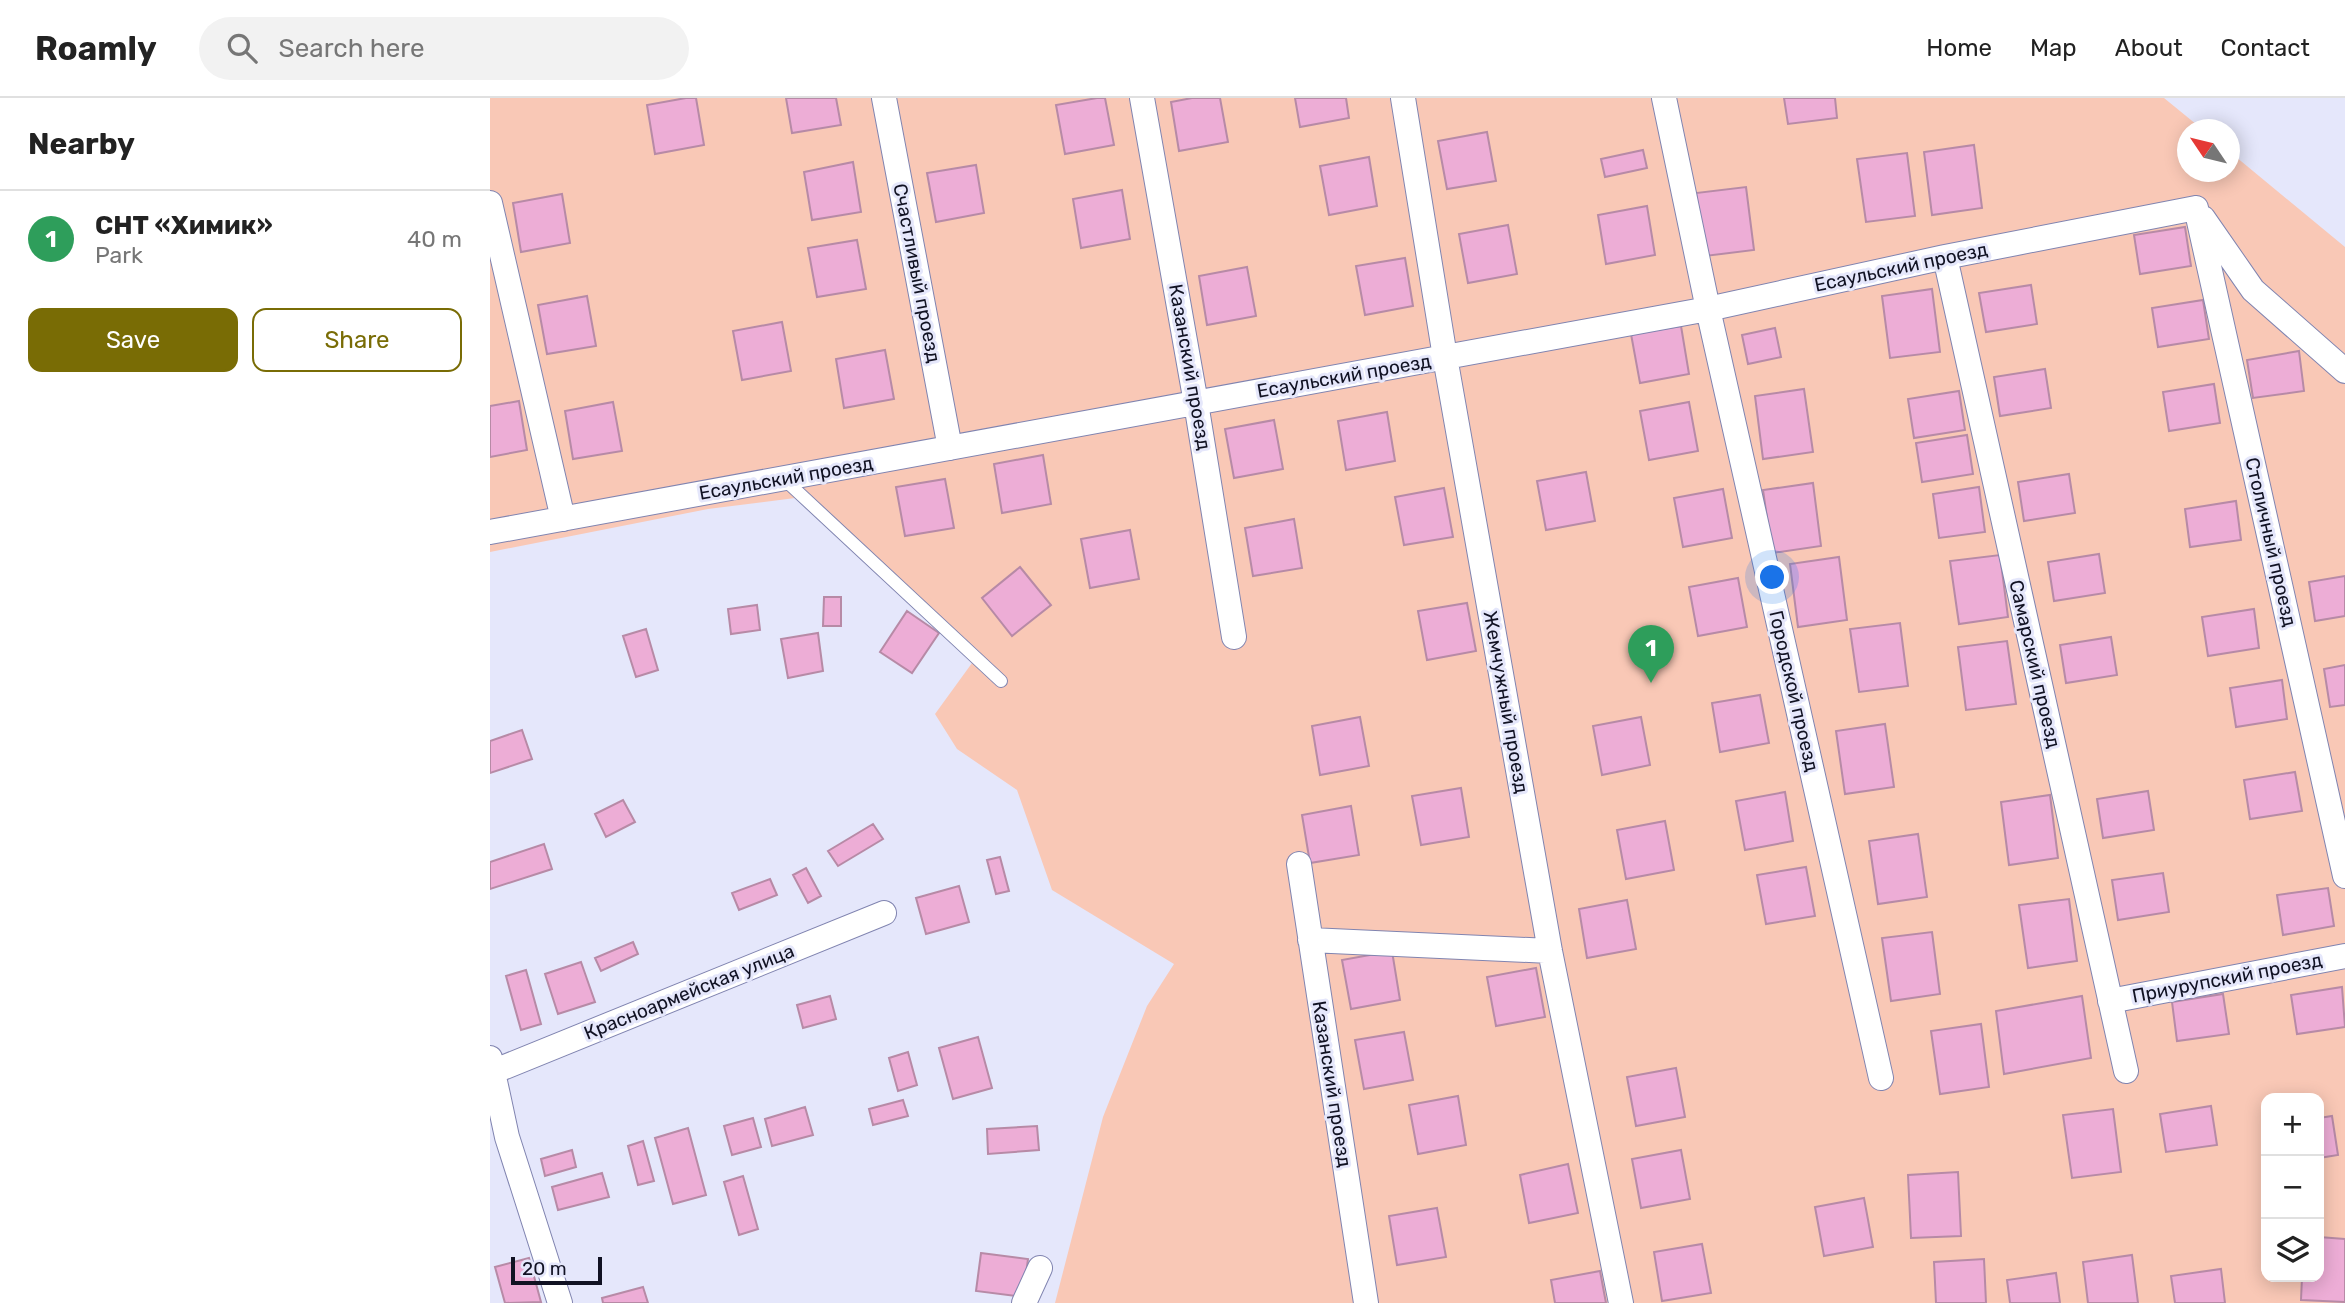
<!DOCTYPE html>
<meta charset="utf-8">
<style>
body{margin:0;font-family:Rubik,sans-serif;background:#f2f2f2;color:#222}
.controls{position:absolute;right:21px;bottom:21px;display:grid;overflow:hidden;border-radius:14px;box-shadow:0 4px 18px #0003}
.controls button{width:63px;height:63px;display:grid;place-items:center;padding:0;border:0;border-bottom:2px solid #e0e0e0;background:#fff;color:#222;font:35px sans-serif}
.compass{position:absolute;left:1687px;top:21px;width:63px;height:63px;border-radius:50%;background:#fff;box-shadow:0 4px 18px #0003;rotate:305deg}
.scale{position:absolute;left:21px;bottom:18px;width:91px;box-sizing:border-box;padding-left:7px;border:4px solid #111223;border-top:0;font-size:19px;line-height:24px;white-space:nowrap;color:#111223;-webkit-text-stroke:5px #e5e7fb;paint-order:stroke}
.you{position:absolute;left:1283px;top:480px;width:24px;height:24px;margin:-18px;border:5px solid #fff;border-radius:50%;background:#1a73e8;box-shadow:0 0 0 10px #1a73e833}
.badge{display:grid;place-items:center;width:46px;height:46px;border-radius:50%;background:#796c05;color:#fff;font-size:23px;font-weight:700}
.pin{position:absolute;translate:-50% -58px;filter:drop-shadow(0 2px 4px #0008)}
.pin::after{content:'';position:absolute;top:37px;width:24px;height:21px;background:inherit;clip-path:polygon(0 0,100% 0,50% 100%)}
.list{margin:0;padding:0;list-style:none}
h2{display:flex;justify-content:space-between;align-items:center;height:91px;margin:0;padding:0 28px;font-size:30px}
h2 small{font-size:23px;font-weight:400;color:#767676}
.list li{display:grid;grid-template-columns:46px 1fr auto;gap:21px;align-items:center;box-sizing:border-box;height:98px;padding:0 28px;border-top:2px solid #e0e0e0}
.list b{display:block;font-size:26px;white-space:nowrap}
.list p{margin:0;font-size:23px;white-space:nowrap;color:#767676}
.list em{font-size:23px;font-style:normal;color:#767676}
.actions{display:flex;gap:14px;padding:21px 28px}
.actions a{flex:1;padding:16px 0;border:2px solid #796c05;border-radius:14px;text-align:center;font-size:24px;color:#796c05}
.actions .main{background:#796c05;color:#fff}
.icon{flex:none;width:38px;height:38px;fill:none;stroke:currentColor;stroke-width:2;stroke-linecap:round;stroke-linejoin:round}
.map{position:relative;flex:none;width:1855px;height:1205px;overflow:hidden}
header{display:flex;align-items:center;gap:42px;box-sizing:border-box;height:98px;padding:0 35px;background:#fff;border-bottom:2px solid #e0e0e0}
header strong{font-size:33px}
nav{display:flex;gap:38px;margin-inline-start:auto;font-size:24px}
.search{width:490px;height:63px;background:#f2f2f2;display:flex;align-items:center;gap:18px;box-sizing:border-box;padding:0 24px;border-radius:38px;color:#767676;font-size:26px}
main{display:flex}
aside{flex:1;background:#fff}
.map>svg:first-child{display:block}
</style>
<header>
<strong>Roamly</strong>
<div class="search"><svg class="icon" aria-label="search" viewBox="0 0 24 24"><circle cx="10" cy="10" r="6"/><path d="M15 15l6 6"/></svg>Search here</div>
<nav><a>Home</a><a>Map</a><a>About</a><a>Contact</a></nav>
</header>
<main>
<aside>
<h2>Nearby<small></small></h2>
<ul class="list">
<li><span class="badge" style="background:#2e9e5b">1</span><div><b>СНТ «Химик»</b><p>Park</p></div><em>40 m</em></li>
</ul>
<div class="actions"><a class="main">Save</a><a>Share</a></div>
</aside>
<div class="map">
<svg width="1855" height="1205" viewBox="0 0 1855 1205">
<rect width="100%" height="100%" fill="#e5e7fb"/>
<path fill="#f9c8b6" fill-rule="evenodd" d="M0 0H1674L1712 31 1698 32V74H1740V54L1855 149V1205H565L613 1019 657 908 684 866 562 792 527 692 467 651 445 616 490 554 313 399 218 411 0 454ZM1776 1000H1829V1179H1776Z"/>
<path fill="#edadd6" stroke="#b78aa6" stroke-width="2" d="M196 0H206L214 47 165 56 157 7Z
M296 0H346L351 27 302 35Z
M607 0H615L624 47 575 56 566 7Z
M702 0H730L738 44 689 53 681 4Z
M805 0H856L859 20 810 29Z
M1294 0H1345L1347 20 1298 26Z
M997 34 1006 83 957 91 948 43Z
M1484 47 1492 110 1442 117 1434 54Z
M1153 52 1157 70 1115 79 1111 61Z
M1417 55 1425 118 1376 124 1367 61Z
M879 59 887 108 839 117 830 68Z
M363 64 371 114 322 122 314 74Z
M486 67 494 115 446 124 437 75Z
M1256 89 1264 152 1215 158 1206 95Z
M632 92 640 141 591 150 583 101Z
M72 96 80 145 31 154 23 105Z
M1157 108 1165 157 1116 166 1108 117Z
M1018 127 1027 176 978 185 969 136Z
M1695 129 1701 168 1650 176 1644 137Z
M367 142 376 191 327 199 318 150Z
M915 160 923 208 875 217 866 168Z
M757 169 766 218 717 227 709 178Z
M1541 187 1547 226 1496 234 1489 195Z
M1442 191 1450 254 1400 260 1392 198Z
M97 198 106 248 57 256 48 207Z
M1713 202 1719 241 1668 249 1662 210Z
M292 224 301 273 252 282 243 233Z
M1191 228 1199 276 1150 285 1141 236Z
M1285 230 1291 259 1258 266 1252 237Z
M395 252 404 301 354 310 346 261Z
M1809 253 1814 293 1763 300 1757 262Z
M1555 271 1561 310 1510 318 1504 279Z
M1724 286 1730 325 1679 333 1673 294Z
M1314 291 1323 354 1273 361 1265 298Z
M1469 293 1475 332 1424 340 1418 301Z
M29 303 37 352 0 359V308Z
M123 304 132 353 83 361 75 313Z
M1199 304 1208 353 1159 362 1150 313Z
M897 314 905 363 856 372 848 323Z
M784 322 793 371 744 380 735 331Z
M1477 337 1483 376 1432 384 1426 345Z
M553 357 561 406 512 415 504 366Z
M1096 374 1105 423 1056 432 1047 383Z
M1579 376 1585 415 1534 423 1528 384Z
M455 381 464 430 415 438 406 389Z
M1323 385 1331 448 1282 455 1273 392Z
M1489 389 1495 434 1449 440 1443 396Z
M954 390 963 439 914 447 905 399Z
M1233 391 1242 440 1193 449 1184 400Z
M1746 403 1751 442 1700 449 1695 411Z
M804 421 812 470 763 478 755 430Z
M640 432 649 481 600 490 591 441Z
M1609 456 1615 495 1564 503 1558 464Z
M1510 457 1518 519 1469 526 1460 463Z
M1349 459 1357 522 1308 529 1300 466Z
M530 469 561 507 522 538 492 500Z
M1855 478V518L1825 523 1819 484Z
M1248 480 1257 529 1208 538 1199 489Z
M334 499H351V528H333Z
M977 505 986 553 937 562 928 513Z
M267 507 270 532 241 536 238 511Z
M1764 511 1769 550 1718 558 1712 519Z
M417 513 449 535 422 575 390 554Z
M1410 525 1418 588 1369 594 1360 531Z
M156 531 168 572 146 579 133 538Z
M328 535 333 573 298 580 291 541Z
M1621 539 1627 577 1576 585 1570 547Z
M1517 543 1526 606 1476 612 1468 549Z
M1855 567V607L1840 609 1834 571Z
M1792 582 1797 621 1746 629 1740 590Z
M1270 597 1279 645 1230 654 1222 605Z
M870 619 879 668 830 677 822 628Z
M1151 619 1160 667 1112 677 1103 628Z
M1395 626 1404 689 1355 696 1346 633Z
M32 632 42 661 0 675V643Z
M1805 674 1812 713 1760 721 1754 682Z
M971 690 979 739 931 747 922 698Z
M1658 693 1664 732 1613 740 1607 701Z
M1295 694 1303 743 1255 752 1246 703Z
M1560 697 1568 760 1519 767 1511 704Z
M133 702 145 724 116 739 105 716Z
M861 708 869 757 820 765 812 717Z
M1175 723 1184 772 1136 781 1127 732Z
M383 726 393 741 348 768 338 753Z
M1428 736 1437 799 1388 806 1379 743Z
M54 746 62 771 0 791V764Z
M510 759 519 793 506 796 497 762Z
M1316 769 1325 818 1276 826 1267 777Z
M316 770 331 798 318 805 303 777Z
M1673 775 1679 814 1628 822 1622 782Z
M280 781 287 797 249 812 242 795Z
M469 788 479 824 436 836 426 800Z
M1838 790 1844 828 1793 837 1787 797Z
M1579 801 1587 863 1538 870 1529 807Z
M1137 802 1146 851 1097 860 1089 811Z
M1442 834 1450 896 1401 903 1392 840Z
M143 844 148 856 111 873 105 860Z
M902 853 910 902 861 911 852 862Z
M91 864 105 904 68 916 55 876Z
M1046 870 1055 919 1006 928 997 879Z
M36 872 51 926 31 932 16 878Z
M1852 889 1855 929 1807 936 1801 897Z
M1733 896 1739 936 1687 943 1682 904Z
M340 898 346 921 313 930 307 907Z
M1592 898 1601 960 1514 976 1506 913Z
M1491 926 1499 989 1450 996 1441 933Z
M914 934 923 982 874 991 865 942Z
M488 939 502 990 463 1001 449 950Z
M418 954 427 987 408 993 399 960Z
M1186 970 1195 1019 1146 1028 1137 979Z
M968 998 976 1047 928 1056 919 1007Z
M413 1002 418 1018 383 1027 379 1011Z
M1721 1008 1727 1047 1676 1054 1670 1016Z
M315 1009 323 1037 282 1048 275 1021Z
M1623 1011 1631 1074 1582 1080 1573 1017Z
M1842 1018 1848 1057 1829 1060V1020Z
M263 1020 271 1049 242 1057 234 1028Z
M547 1028 549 1052 498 1056 497 1031Z
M198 1030 216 1097 183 1106 165 1040Z
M153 1043 164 1083 148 1087 138 1048Z
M82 1052 86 1069 55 1078 51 1061Z
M1191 1052 1200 1101 1151 1110 1142 1061Z
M1078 1066 1088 1115 1039 1125 1030 1077Z
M1468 1074 1471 1138 1421 1140 1418 1077Z
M112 1075 119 1099 68 1112 62 1089Z
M253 1078 268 1131 249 1137 234 1084Z
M1374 1100 1383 1149 1334 1158 1325 1109Z
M947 1110 956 1159 907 1167 899 1118Z
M1829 1139 1855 1141V1204L1811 1202 1812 1179H1829Z
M1212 1146 1221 1195 1172 1203 1164 1154Z
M491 1155 538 1161 533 1199 486 1193Z
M1642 1157 1648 1205H1598L1593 1164Z
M39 1160 51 1204 15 1205 5 1169Z
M1494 1161 1496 1205H1446L1444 1164Z
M1731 1171 1735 1205H1685L1681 1178Z
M1110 1173 1116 1205H1065L1061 1182Z
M1566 1175 1570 1205H1520L1517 1182Z
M153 1189 158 1205H113L112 1200Z"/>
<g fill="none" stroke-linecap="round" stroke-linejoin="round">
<defs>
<path id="lane" d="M294 381 511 583"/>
<path id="street" d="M394 0 460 350
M652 0 706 305 744 539
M913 0 955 259 1060 853 1131 1205
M1174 0 1218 211 1391 980
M0 105 73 421
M1706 110 1855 778
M1713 120 1763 192 1855 273
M1455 159 1636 973
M0 434 1218 211 1455 159 1706 110
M809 766 876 1205
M820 842 1060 853
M1620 903 1855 858
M0 960 17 1039 70 1205
M0 975 394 815
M534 1205 550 1170"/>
</defs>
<use href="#lane" stroke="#8084b0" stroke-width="14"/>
<use href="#street" stroke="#8084b0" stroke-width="26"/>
<use href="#lane" stroke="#fff" stroke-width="12"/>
<use href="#street" stroke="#fff" stroke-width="24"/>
</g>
<g text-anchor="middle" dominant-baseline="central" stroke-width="6" stroke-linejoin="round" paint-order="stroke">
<g font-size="19" fill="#111223" stroke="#e5e7fb">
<text transform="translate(1411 169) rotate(-12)">Есаульский проезд</text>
<text transform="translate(427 175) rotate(79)">Счастливый проезд</text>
<text transform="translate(700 269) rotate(80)">Казанский проезд</text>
<text transform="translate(854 278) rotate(-10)">Есаульский проезд</text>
<text transform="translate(296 380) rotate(-10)">Есаульский проезд</text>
<text transform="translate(1781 444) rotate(77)">Столичный проезд</text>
<text transform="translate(1545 566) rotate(77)">Самарский проезд</text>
<text transform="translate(1304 593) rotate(77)">Городской проезд</text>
<text transform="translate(1016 604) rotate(80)">Жемчужный проезд</text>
<text transform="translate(1737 880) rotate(-11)">Приурупский проезд</text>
<text transform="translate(199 894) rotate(-22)">Красноармейская улица</text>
<text transform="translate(842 986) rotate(81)">Казанский проезд</text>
</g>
</g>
</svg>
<div class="controls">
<button>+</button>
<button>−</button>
<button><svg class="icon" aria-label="layers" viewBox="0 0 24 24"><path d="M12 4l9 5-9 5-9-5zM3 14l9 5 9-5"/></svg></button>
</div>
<svg class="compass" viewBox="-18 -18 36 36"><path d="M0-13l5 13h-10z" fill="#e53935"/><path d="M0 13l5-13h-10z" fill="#767676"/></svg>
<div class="scale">20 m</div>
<div class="you"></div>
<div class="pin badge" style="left:1161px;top:585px;background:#2e9e5b">1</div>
</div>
</main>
